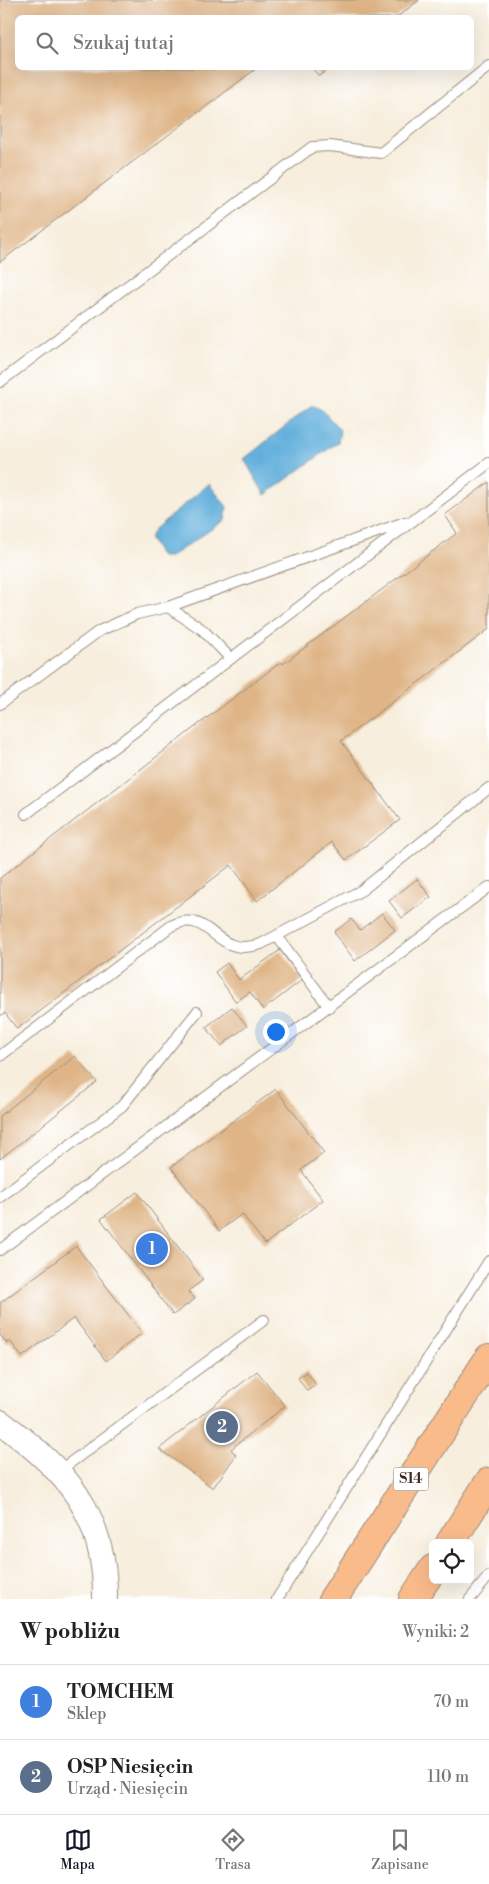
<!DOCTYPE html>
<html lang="pl">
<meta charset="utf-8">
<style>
body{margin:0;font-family:"Libre Bodoni",serif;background:#f6f6f6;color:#222}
.controls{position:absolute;right:15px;bottom:15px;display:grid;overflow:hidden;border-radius:8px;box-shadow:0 5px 20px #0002}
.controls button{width:45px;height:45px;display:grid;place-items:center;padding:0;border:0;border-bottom:1px solid #e0e0e0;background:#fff;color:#222;font:25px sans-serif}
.you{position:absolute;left:275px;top:1031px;width:18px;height:18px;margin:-12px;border:4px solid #fff;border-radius:50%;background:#1a73e8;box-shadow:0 0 0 8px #1a73e833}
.badge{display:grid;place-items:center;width:32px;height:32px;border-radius:50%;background:#111827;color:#fff;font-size:16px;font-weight:700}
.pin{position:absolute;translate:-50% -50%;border:2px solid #fff;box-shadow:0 1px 5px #0006}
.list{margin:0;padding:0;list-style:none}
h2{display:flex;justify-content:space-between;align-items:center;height:65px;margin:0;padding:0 20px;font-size:21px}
h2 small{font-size:16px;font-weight:400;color:#767676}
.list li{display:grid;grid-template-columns:32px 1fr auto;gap:15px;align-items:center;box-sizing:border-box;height:75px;padding:0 20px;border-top:1px solid #e0e0e0}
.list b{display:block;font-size:19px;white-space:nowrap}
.list p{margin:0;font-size:16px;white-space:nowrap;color:#767676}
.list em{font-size:16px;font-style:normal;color:#767676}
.icon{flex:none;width:28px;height:28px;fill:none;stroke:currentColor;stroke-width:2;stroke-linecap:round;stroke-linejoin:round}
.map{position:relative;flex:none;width:489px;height:1599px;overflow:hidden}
.search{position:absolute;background:#fff;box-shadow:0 5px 20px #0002;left:15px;right:15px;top:15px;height:55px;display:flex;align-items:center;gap:12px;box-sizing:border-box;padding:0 18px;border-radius:8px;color:#767676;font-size:19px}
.sheet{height:215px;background:#fff}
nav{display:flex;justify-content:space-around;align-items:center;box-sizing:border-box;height:70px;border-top:1px solid #e0e0e0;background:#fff;font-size:14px;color:#767676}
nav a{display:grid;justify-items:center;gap:2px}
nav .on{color:#111827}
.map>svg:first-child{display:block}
</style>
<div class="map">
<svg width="489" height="1599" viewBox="0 0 489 1599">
<rect width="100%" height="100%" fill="#fff"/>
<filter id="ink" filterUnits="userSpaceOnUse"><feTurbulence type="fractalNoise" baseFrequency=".02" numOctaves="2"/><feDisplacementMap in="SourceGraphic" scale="10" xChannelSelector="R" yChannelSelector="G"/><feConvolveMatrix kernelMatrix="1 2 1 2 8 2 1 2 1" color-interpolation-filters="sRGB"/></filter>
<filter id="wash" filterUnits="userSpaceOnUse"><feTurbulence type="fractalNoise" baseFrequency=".0096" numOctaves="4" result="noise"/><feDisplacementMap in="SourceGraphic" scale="20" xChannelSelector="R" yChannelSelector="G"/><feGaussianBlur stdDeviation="1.12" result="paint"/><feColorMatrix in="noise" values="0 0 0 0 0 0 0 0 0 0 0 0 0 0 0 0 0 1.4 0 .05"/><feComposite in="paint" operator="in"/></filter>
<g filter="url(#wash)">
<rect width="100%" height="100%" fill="#f7eedd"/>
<path fill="#61afdb" stroke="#4e6c7c" d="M312 405 322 410 340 430 338 442 265 495 244 459Z
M209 484 227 507 225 520 170 557H161L149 538 155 529Z"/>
<g id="blocks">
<path fill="#dfb587" d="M0 0H419L396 18H18V68H257L0 262Z
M312 68H330L319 76Z
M489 482V629L341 741 400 820 346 860 332 842 257 901 231 865 17 1029 5 1013 0 1016V878L199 724 281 662 283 664 457 533 445 515Z
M417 879 431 897 402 918 389 901Z
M382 913 395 930 355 961 334 932 351 919 360 930Z
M280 950 302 980 263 1010 250 992 236 1002 215 972 227 963 239 980Z
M232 1007 247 1026 221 1046 206 1027Z
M75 1056 97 1082 0 1159V1116Z
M276 1089 324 1153 301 1170 323 1200 265 1244 242 1214 219 1231 171 1167Z
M137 1192 203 1280 188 1291 195 1299 173 1315 101 1219Z
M76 1246 142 1333 106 1361 74 1318 22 1357 10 1341 7 1343 0 1335V1303Z
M257 1371 285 1406 231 1449 236 1455 213 1488 159 1449Z
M307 1372 316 1385 307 1391 298 1378Z"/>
</g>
</g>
<g filter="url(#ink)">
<use href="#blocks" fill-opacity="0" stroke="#998c7e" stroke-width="1"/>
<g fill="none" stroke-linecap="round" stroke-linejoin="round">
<defs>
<path id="service" d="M0 382 312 147 330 146 381 153 489 66
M168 607 405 522
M0 704 99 631 137 614 168 607 203 630 231 659
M26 814 489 463
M277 936 329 1007
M0 1056 171 926C212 906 213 960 261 944L362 890 489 788
M0 1197 122 1106 197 1012
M0 1250 489 887
M59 1471 264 1320
M277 1599 489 1261
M470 1599 489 1576"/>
<path id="tertiary" d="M0 1422C66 1469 106 1514 105 1599"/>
<path id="motorway" d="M450 1543 489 1482
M333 1599 489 1358
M413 1599 433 1569"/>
</defs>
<use href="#service" stroke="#998c7e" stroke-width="12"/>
<use href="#tertiary" stroke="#998c7e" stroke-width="26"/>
<use href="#motorway" stroke="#998c7e" stroke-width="30"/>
<use href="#service" stroke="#fff" stroke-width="10"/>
<use href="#tertiary" stroke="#fff" stroke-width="24"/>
<use href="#motorway" stroke="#fabb8b" stroke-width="28"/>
</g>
</g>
<g text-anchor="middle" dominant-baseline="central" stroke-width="4.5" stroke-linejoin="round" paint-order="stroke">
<rect fill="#fff" stroke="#766a62" stroke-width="1" x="393.5" y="1467.5" width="35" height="23" rx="4"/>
<g font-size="14" font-weight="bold" fill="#3b2a1e">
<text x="411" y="1479">S14</text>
</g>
</g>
</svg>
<div class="controls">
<button><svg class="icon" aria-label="locate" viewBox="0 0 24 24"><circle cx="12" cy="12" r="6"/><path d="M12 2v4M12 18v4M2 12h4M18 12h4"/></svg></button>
</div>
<div class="you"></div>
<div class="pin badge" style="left:152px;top:1249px;background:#3f7fe0">1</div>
<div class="pin badge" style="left:222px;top:1427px;background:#5c6f8a">2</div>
<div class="search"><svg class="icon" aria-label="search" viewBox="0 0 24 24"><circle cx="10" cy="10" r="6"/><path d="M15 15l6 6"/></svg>Szukaj tutaj</div>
</div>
<section class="sheet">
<h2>W pobliżu<small>Wyniki: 2</small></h2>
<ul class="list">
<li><span class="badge" style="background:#3f7fe0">1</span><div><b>TOMCHEM</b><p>Sklep</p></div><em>70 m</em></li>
<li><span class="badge" style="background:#5c6f8a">2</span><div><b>OSP Niesięcin</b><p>Urząd · Niesięcin</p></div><em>110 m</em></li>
</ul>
</section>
<nav>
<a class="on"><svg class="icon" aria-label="map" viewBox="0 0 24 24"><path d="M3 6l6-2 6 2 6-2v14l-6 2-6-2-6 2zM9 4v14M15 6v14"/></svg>Mapa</a>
<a><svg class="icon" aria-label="directions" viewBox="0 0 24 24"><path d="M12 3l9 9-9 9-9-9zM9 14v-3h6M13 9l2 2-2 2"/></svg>Trasa</a>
<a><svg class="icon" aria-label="saved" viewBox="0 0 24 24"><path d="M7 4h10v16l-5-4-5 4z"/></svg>Zapisane</a>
</nav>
